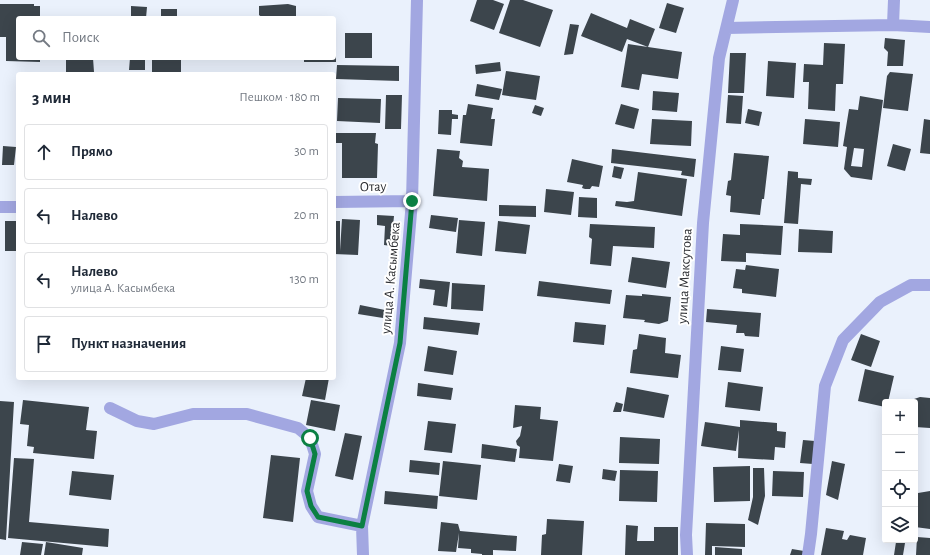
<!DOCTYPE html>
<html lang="ru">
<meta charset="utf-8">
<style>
body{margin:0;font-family:"Alegreya Sans",sans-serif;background:#f2f2f3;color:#1f2937}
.controls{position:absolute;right:12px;bottom:12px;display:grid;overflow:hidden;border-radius:4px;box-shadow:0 4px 16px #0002}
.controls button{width:36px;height:36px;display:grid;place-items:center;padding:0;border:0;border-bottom:1px solid #e0e1e3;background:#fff;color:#1f2937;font:20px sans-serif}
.stop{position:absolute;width:12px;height:12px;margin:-9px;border:3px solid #0b8043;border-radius:50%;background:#fff}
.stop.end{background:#0b8043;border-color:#fff;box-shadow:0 1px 4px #0008}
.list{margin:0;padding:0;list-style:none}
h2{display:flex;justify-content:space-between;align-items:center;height:52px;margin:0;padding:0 16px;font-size:17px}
h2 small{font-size:13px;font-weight:400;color:#747a83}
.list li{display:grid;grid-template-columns:26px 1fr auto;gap:12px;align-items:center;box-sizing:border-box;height:56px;margin:0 8px 8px;padding:0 8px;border:1px solid #e0e1e3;border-radius:4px}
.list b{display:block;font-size:15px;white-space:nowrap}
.list p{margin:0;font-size:13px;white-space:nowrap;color:#747a83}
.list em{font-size:13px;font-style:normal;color:#747a83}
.icon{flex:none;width:22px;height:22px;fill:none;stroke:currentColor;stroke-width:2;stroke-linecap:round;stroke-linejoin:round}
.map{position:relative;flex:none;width:930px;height:555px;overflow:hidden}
.search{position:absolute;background:#fff;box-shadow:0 4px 16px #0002;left:16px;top:16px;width:320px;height:44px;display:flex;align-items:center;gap:10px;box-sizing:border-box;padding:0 14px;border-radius:4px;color:#747a83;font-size:15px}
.panel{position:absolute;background:#fff;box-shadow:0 4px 16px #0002;left:16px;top:72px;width:320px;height:308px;border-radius:4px}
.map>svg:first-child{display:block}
</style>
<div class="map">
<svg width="930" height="555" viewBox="0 0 930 555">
<rect width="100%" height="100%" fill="#eaf1fc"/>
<path fill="#3c454c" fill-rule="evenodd" d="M477 0H493L504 4 494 30 470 21Z
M510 0H523L553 10 540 47 499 33Z
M667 3 684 8 676 33 659 28Z
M0 4H34V6H40V18H18V58H40V62L6 61V37H0Z
M288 4 296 6V16L295 18H263L259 15V6Z
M131 6 147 7 146 18H131Z
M161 9H177V18H161Z
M591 13 627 28 630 19 655 29 648 47 682 52 678 79 642 74 639 90 621 87 628 44 648 47 627 39 622 52 581 36Z
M570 24 579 25 573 54 564 55Z
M334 30H336V62H304V58H334Z
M345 33H372V58H345Z
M885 38 905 40 903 66H887L888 52 884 48Z
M824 43 845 44 843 84H836L835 111 808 109 809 82H803L804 64 823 65Z
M730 53H746L744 93H728Z
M66 58H93L94 72 89 74H66Z
M130 58H145V70H129Z
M152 58H181V74H152Z
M768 61 796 63 794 98 766 96Z
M500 62 501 71 476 74 475 65Z
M337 65 399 66V81L336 79Z
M506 71 540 76 536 100 502 95Z
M890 72 913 74 908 111 883 108 887 76Z
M477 84 502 89 499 100 475 96Z
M653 91 679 93 677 112 652 110Z
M386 95H402L401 129H385Z
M728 95 743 96 741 124 726 123Z
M860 96 883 100 872 180 851 177 844 169 847 147 843 146 849 109 858 110ZM854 148 864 149 862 167 851 166Z
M338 98 381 99 380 123 337 121Z
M468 104 493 108 491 119H495L492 146 460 143 463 115H466Z
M621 104 639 109 634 129 615 124Z
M535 105 544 108 541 116 532 113Z
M748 109 762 112 759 126 745 123Z
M439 110H452V114L458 115V119H452L451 135 438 134Z
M652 119 692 121 691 146 650 144Z
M805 119 840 122 838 147 803 144Z
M924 119 930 120V154L920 153Z
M334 129H336V133H376L375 143 378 144 377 178H342V143H334Z
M893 144 911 149 905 171 887 166Z
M3 146 16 147 14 165H2Z
M437 149 460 151 459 158 463 161 462 167 489 169 487 201 433 196Z
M612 149 696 159 694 177 681 175 682 171 611 163Z
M734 153 769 156 764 199H762L760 215 730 212 731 196 726 195 728 181 731 180Z
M572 159 603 166 599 187 592 186 590 189H585L582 188 583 185 567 182Z
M614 166 624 168 621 179 612 177Z
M788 171 798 172V178L812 179 811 185 801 184 798 224 784 223Z
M638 172 687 179 682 216 615 206 616 201 627 202 634 201Z
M546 189 574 192 571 215 544 212Z
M579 197 597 198V218L578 217Z
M499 205 536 206V217L499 216Z
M377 215 394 216 391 246 384 245 385 226 377 225Z
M431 215 458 218 456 232 429 228Z
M342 219 360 220 358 255 334 254V221H340V251Z
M459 220 485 222 482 256 456 253Z
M5 221H18V251H5Z
M498 221 530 225 526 254 495 251Z
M590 224 655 227 654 248 613 246 611 266 590 264 592 239 589 237Z
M740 224 783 226 781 255 746 253V262L721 261 723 234 740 235Z
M799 229 833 231 832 253 798 252Z
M632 257 670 262 666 288 628 282Z
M746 265 779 269 776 297 742 293V289L733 288 736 269 745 270Z
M420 279 450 282 447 307 433 305 435 290 419 288Z
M539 281 612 290 610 304 537 296Z
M452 283 485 285 483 311 451 309Z
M642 294 671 297 668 321 659 324 644 322 645 320 623 318 626 295 642 296Z
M360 305 385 310 383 318 358 314Z
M707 309 761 313 759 337 745 336 744 333H736L737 325 706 322Z
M424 317 480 323 478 335 423 329Z
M575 322 606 325 604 345 573 342Z
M639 334 666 338 665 353 681 355 678 378 630 373 633 350 637 349Z
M861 334 880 341 871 367 851 360Z
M428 346 457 351 453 375 424 371Z
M721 346 744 349 741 372 718 370Z
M865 369 894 376 888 402H885V407L858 401Z
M306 378H329L325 400 302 396Z
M728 382 763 387 760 411 725 407Z
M418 383 453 388 451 400 417 396Z
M627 387 669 395 664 418 623 411Z
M920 397 930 398V428L915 427V402H905Z
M23 400 89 407 86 430 97 431 94 459 33 453 34 447 27 446 29 425 20 424Z
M311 400 340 405 335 431 306 425Z
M0 401 14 402 6 540 0 539Z
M616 402 623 404 621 412H613Z
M515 405 541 407 540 419 558 421 553 461 519 458 520 447 517 445 516 441 520 436 522 426 513 428Z
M740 420 777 423V431L786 432 785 448 775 447 774 460 738 458 739 430 736 451 701 446 705 422 740 427Z
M428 421 456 424 452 453 424 450Z
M345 433 362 436 353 480 335 476Z
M620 437 660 439 659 464 619 463Z
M803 440 815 441 813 464 800 463Z
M482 444 517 449 515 462 481 458Z
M271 455 300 458 293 522 263 518Z
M14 458 34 459 29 522 109 529 108 547 8 538Z
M410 460 440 463 439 475 409 472Z
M443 461 481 465 477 500 439 496Z
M832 461 845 464 838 500 826 495Z
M559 464 573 466 570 483 556 481Z
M750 466V501L714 502 713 467Z
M753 468H764L765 496 758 525 748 520 753 497Z
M603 469 617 471 615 481 602 479Z
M620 470 658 471 657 502 619 501Z
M72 471 114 475 111 500 69 495Z
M773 471 804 472 803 497 772 496Z
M385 491 438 496 437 509 384 504Z
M930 491V529L915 527 918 493Z
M547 519 584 521 582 555H541L542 535 546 534Z
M441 522 458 524 460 531 517 536 516 551 493 550V555H482V554L471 553V549L458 548 459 533 456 552 438 551Z
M706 523 745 524V547L712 546V555H705Z
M626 525 638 526 637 541H654V527H678V555H625Z
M826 528 844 531 842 539 847 540 850 535 866 538 863 555H821Z
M917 537 930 538V555H916Z
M22 542 43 544 41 555H20Z
M46 542 83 548 82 555H44Z
M896 542 905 543 903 555H894Z
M715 547 742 549V555H715Z
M792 549 804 551V555H790Z"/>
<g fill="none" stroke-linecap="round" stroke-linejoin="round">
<path stroke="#a2a7e1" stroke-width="12" d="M893 25 894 0
M727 28 893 25 930 27
M334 202 412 201
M0 207H18
M110 408 137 421 154 424 193 414H247L298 428 310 438 315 454 307 491 311 506 318 517 362 526
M363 555 362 526 400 343 412 201 417 0
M687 555 686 535 703 223 719 58 733 0
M808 555 811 534 825 386 843 340 880 302 911 285H930"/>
</g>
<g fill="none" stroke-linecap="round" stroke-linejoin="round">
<path stroke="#0b8043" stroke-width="5" d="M310 438 315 454 307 491 311 506 318 517 362 526 400 343 412 201"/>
</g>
<g text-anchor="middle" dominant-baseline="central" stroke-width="4" stroke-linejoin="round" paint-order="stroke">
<g font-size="14" fill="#2b2d31" stroke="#fff">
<text transform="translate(373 187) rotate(-1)">Отау</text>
<text transform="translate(685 276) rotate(-87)">улица Максутова</text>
<text transform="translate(391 278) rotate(-85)">улица А. Касымбека</text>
</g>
</g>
</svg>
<div class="controls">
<button>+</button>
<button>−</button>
<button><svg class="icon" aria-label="locate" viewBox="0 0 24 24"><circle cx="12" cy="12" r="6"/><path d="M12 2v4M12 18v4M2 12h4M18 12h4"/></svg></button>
<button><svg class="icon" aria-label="layers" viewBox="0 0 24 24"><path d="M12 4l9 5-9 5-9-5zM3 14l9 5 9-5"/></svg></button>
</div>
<div class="stop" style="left:310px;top:438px"></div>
<div class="stop end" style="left:412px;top:201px"></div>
<div class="search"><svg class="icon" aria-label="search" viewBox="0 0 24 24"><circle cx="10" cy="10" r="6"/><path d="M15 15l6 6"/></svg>Поиск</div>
<section class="panel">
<h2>3 мин<small>Пешком · 180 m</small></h2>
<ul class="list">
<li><svg class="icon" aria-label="ahead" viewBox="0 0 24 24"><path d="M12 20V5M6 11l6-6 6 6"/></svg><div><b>Прямо</b></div><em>30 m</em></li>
<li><svg class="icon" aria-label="left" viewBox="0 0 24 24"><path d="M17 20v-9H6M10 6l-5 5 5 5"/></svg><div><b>Налево</b></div><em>20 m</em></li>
<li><svg class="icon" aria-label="left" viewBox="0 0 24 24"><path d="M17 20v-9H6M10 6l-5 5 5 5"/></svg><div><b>Налево</b><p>улица А. Касымбека</p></div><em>130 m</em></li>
<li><svg class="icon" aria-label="arrive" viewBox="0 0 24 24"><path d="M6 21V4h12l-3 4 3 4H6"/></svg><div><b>Пункт назначения</b></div></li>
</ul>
</section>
</div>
